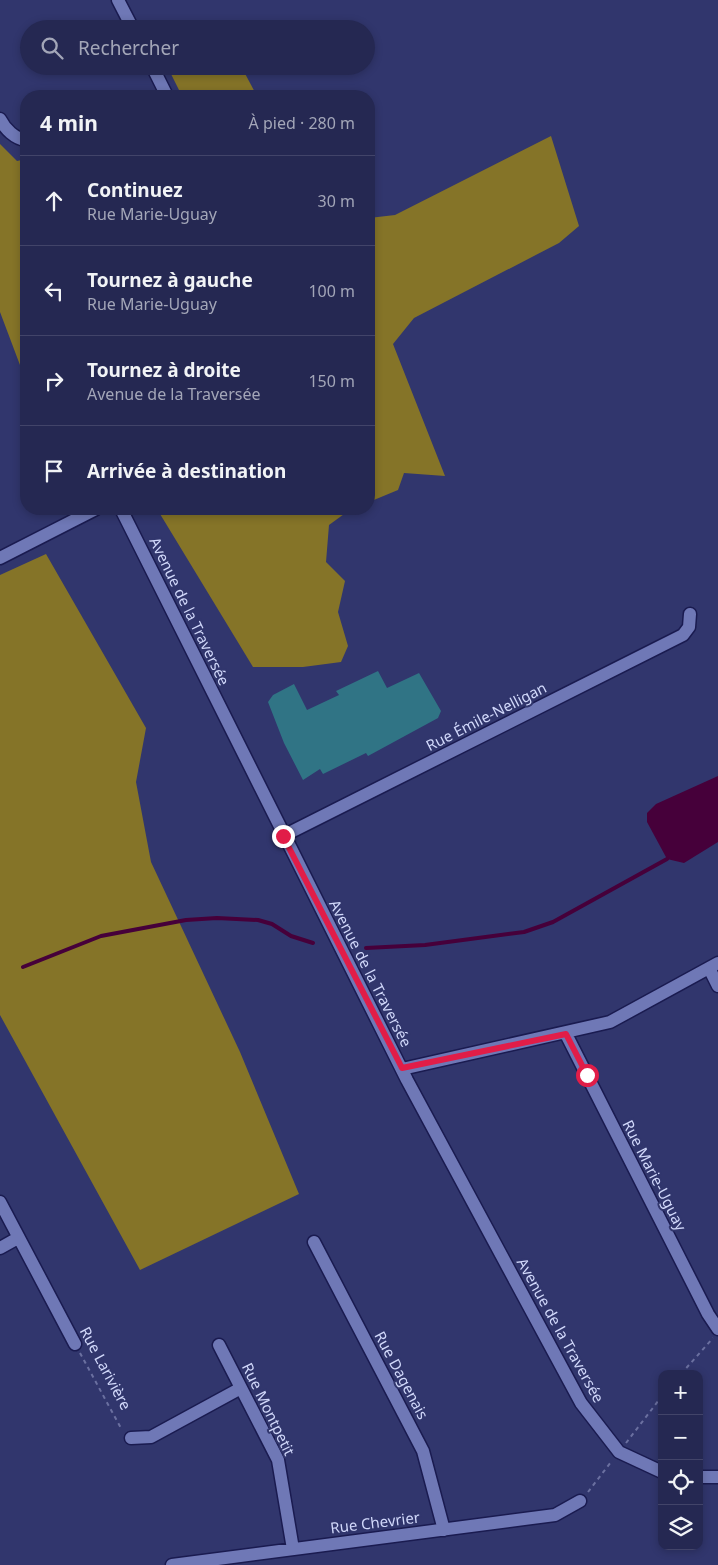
<!DOCTYPE html>
<html lang="fr">
<meta charset="utf-8">
<style>
body{margin:0;font-family:"Noto Sans",sans-serif;background:#31345c;color:#f1f3f6}
.controls{position:absolute;right:15px;bottom:15px;display:grid;overflow:hidden;border-radius:10px;box-shadow:0 2px 8px #0003}
.controls button{width:45px;height:45px;display:grid;place-items:center;padding:0;border:0;border-bottom:1px solid #424469;background:#252852;color:#f1f3f6;font:25px sans-serif}
.stop{position:absolute;width:15px;height:15px;margin:-11px;border:4px solid #e11d48;border-radius:50%;background:#fff}
.stop.end{background:#e11d48;border-color:#fff;box-shadow:0 1px 5px #0008}
.list{margin:0;padding:0;list-style:none}
h2{display:flex;justify-content:space-between;align-items:center;height:65px;margin:0;padding:0 20px;font-size:21px}
h2 small{font-size:16px;font-weight:400;color:#a3a6b8}
.list li{display:grid;grid-template-columns:32px 1fr auto;gap:15px;align-items:center;box-sizing:border-box;height:90px;padding:0 20px;border-top:1px solid #424469}
.list b{display:block;font-size:19px;white-space:nowrap}
.list p{margin:0;font-size:16px;white-space:nowrap;color:#a3a6b8}
.list em{font-size:16px;font-style:normal;color:#a3a6b8}
.icon{flex:none;width:28px;height:28px;fill:none;stroke:currentColor;stroke-width:2;stroke-linecap:round;stroke-linejoin:round}
.map{position:relative;flex:none;width:718px;height:1565px;overflow:hidden}
.search{position:absolute;background:#252852;box-shadow:0 2px 8px #0003;left:20px;top:20px;width:355px;height:55px;display:flex;align-items:center;gap:12px;box-sizing:border-box;padding:0 18px;border-radius:28px;color:#a3a6b8;font-size:19px}
.panel{position:absolute;background:#252852;box-shadow:0 2px 8px #0003;left:20px;top:90px;width:355px;height:425px;border-radius:20px}
.map>svg:first-child{display:block}
</style>
<div class="map">
<svg width="718" height="1565" viewBox="0 0 718 1565">
<rect width="100%" height="100%" fill="#31366d"/>
<path fill="#857428" d="M167 66H241L257 96H182Z
M551 136 579 226 559 243 414 318 393 344 445 476 404 473 398 490 369 502V218L395 215Z
M0 144 17 161 26 159V381L0 312Z
M157 509H351L329 525 326 562 345 581 338 612 348 646 341 662 303 667H253Z
M46 554 146 728 136 782 151 862 240 1052 299 1194 140 1270 0 1015V575Z"/>
<path fill="#46003a" d="M718 776V842L684 863 667 859 647 822V813L656 804Z"/>
<g fill="none" stroke-linecap="round" stroke-linejoin="round">
<path stroke="#46003a" stroke-width="4" d="M366 948 425 945 524 932 553 922 667 859
M23 967 101 936 186 920 217 918 258 920 272 924 291 936 313 943"/>
</g>
<path fill="#307485" d="M378 671 387 688 419 673 441 711 438 718 368 756 366 753 323 774 320 769 303 780 284 743 268 702 273 695 294 684 307 710 339 695 336 691Z"/>
<g fill="none" stroke-linecap="round" stroke-linejoin="round">
<defs>
<path id="minor" d="M118 0 133 29
M152 66 167 96
M0 119C5 129 15 139 26 140
M121 509 407 1080 581 1403 619 1452 662 1472
M0 558 96 509
M283 836 683 635 689 627 690 614
M709 968 718 986
M566 1034 708 1314 718 1329
M402 1069 610 1022 718 963
M0 1202 75 1344
M314 1242 423 1451 444 1530
M0 1248 18 1238
M219 1345 278 1460 293 1549
M131 1438 151 1437 241 1388
M699 1477H718
M172 1565 555 1515 580 1501"/>
</defs>
<use href="#minor" stroke="#1a1b50" stroke-width="15"/>
<path stroke="#6b70a0" stroke-width="2" stroke-dasharray="4 4" stroke-linecap="butt" d="M80 1353 122 1430
M681 1374 713 1338
M626 1443 662 1396
M588 1492 611 1462"/>
<use href="#minor" stroke="#6f78b6" stroke-width="12"/>
</g>
<g fill="none" stroke-linecap="round" stroke-linejoin="round">
<path stroke="#e11d48" stroke-width="6" d="M283 836 402 1068 566 1034 587 1075"/>
</g>
<g text-anchor="middle" dominant-baseline="central" stroke-width="4" stroke-linejoin="round" paint-order="stroke">
<g font-size="15" fill="#d1d8fa" stroke="#31366d">
<text transform="translate(190 611) rotate(64)">Avenue de la Traversée</text>
<text transform="translate(486 716) rotate(-27)">Rue Émile-Nelligan</text>
<text transform="translate(371 973) rotate(63)">Avenue de la Traversée</text>
<text transform="translate(655 1175) rotate(63)">Rue Marie-Uguay</text>
<text transform="translate(561 1330) rotate(61)">Avenue de la Traversée</text>
<text transform="translate(106 1368) rotate(62)">Rue Larivière</text>
<text transform="translate(402 1375) rotate(62)">Rue Dagenais</text>
<text transform="translate(269 1409) rotate(64)">Rue Montpetit</text>
<text transform="translate(375 1522) rotate(-7)">Rue Chevrier</text>
</g>
</g>
</svg>
<div class="controls">
<button>+</button>
<button>−</button>
<button><svg class="icon" aria-label="locate" viewBox="0 0 24 24"><circle cx="12" cy="12" r="6"/><path d="M12 2v4M12 18v4M2 12h4M18 12h4"/></svg></button>
<button><svg class="icon" aria-label="layers" viewBox="0 0 24 24"><path d="M12 4l9 5-9 5-9-5zM3 14l9 5 9-5"/></svg></button>
</div>
<div class="stop" style="left:587px;top:1075px"></div>
<div class="stop end" style="left:283px;top:836px"></div>
<div class="search"><svg class="icon" aria-label="search" viewBox="0 0 24 24"><circle cx="10" cy="10" r="6"/><path d="M15 15l6 6"/></svg>Rechercher</div>
<section class="panel">
<h2>4 min<small>À pied · 280 m</small></h2>
<ul class="list">
<li><svg class="icon" aria-label="ahead" viewBox="0 0 24 24"><path d="M12 20V5M6 11l6-6 6 6"/></svg><div><b>Continuez</b><p>Rue Marie-Uguay</p></div><em>30 m</em></li>
<li><svg class="icon" aria-label="left" viewBox="0 0 24 24"><path d="M17 20v-9H6M10 6l-5 5 5 5"/></svg><div><b>Tournez à gauche</b><p>Rue Marie-Uguay</p></div><em>100 m</em></li>
<li><svg class="icon" aria-label="right" viewBox="0 0 24 24"><path d="M7 20v-9h11M14 6l5 5-5 5"/></svg><div><b>Tournez à droite</b><p>Avenue de la Traversée</p></div><em>150 m</em></li>
<li><svg class="icon" aria-label="arrive" viewBox="0 0 24 24"><path d="M6 21V4h12l-3 4 3 4H6"/></svg><div><b>Arrivée à destination</b></div></li>
</ul>
</section>
</div>
